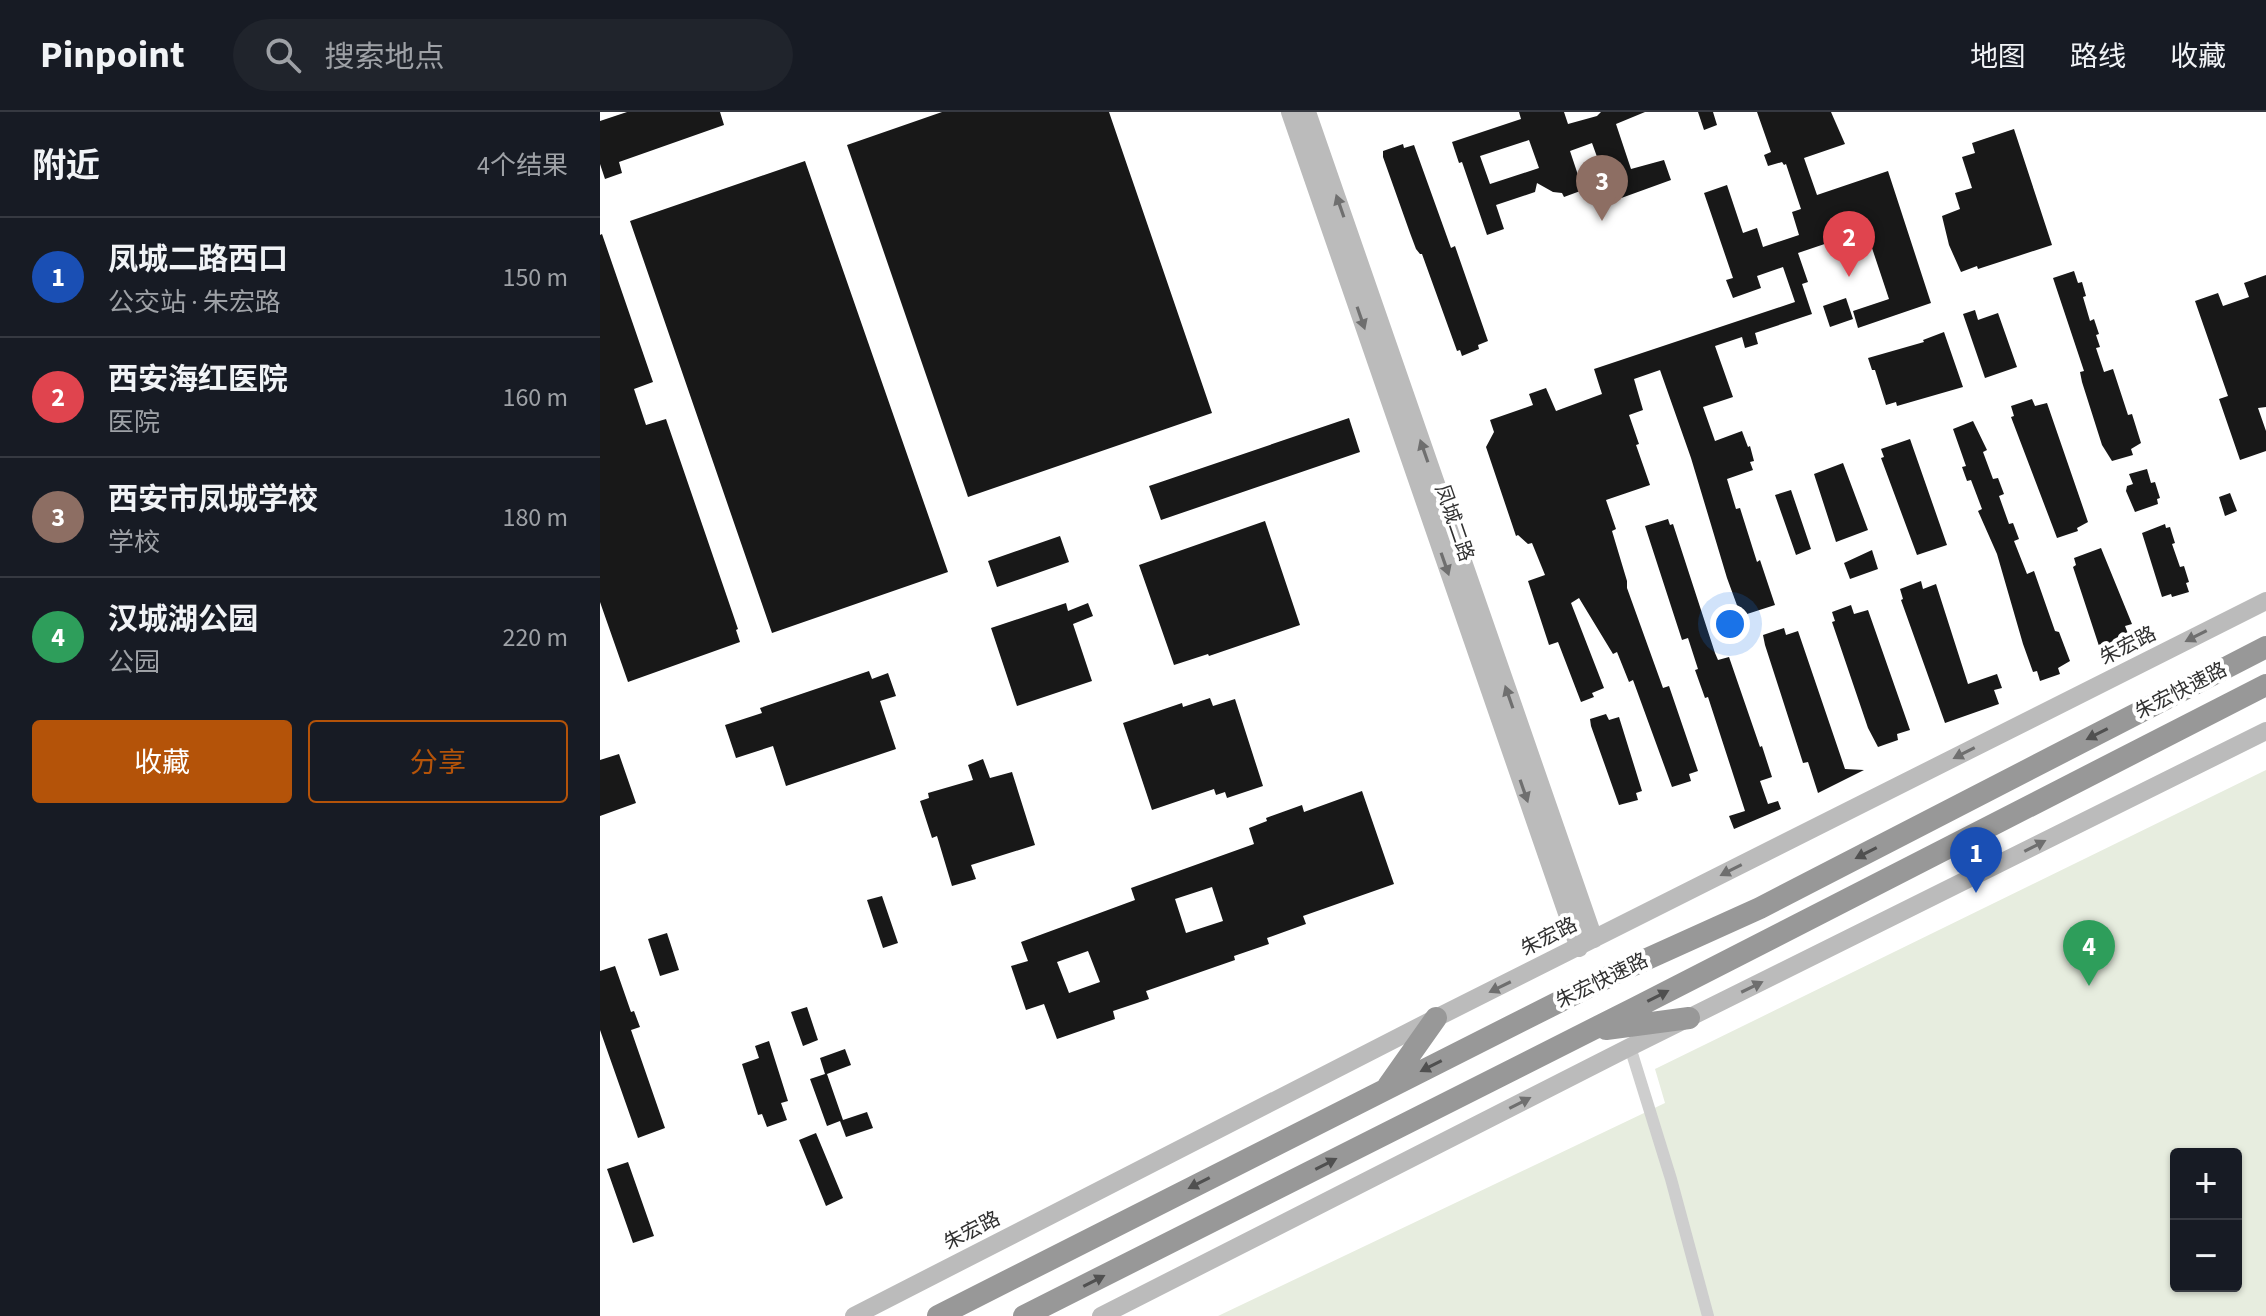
<!DOCTYPE html>
<html lang="zh">
<meta charset="utf-8">
<style>
body{margin:0;font-family:"Source Sans 3","Noto Sans SC",sans-serif;background:#20242c;color:#f1f3f6}
.controls{position:absolute;right:24px;bottom:24px;display:grid;overflow:hidden;border-radius:8px;box-shadow:0 2px 6px #0004}
.controls button{width:72px;height:72px;display:grid;place-items:center;padding:0;border:0;border-bottom:2px solid #363941;background:#171b24;color:#f1f3f6;font:40px sans-serif}
.you{position:absolute;left:1130px;top:512px;width:28px;height:28px;margin:-20px;border:6px solid #fff;border-radius:50%;background:#1a73e8;box-shadow:0 0 0 12px #1a73e833}
.badge{display:grid;place-items:center;width:52px;height:52px;border-radius:50%;background:#b45309;color:#fff;font-size:26px;font-weight:700}
.pin{position:absolute;translate:-50% -66px;filter:drop-shadow(0 2px 4px #0008)}
.pin::after{content:'';position:absolute;top:42px;width:28px;height:24px;background:inherit;clip-path:polygon(0 0,100% 0,50% 100%)}
.list{margin:0;padding:0;list-style:none}
h2{display:flex;justify-content:space-between;align-items:center;height:104px;margin:0;padding:0 32px;font-size:34px}
h2 small{font-size:26px;font-weight:400;color:#9ea1a6}
.list li{display:grid;grid-template-columns:52px 1fr auto;gap:24px;align-items:center;box-sizing:border-box;height:120px;padding:0 32px;border-top:2px solid #363941}
.list b{display:block;font-size:30px;white-space:nowrap}
.list p{margin:0;font-size:26px;white-space:nowrap;color:#9ea1a6}
.list em{font-size:26px;font-style:normal;color:#9ea1a6}
.actions{display:flex;gap:16px;padding:24px 32px}
.actions a{flex:1;padding:18px 0;border:2px solid #b45309;border-radius:8px;text-align:center;font-size:28px;color:#b45309}
.actions .main{background:#b45309;color:#fff}
.icon{flex:none;width:44px;height:44px;fill:none;stroke:currentColor;stroke-width:2;stroke-linecap:round;stroke-linejoin:round}
.map{position:relative;flex:none;width:1666px;height:1204px;overflow:hidden}
header{display:flex;align-items:center;gap:48px;box-sizing:border-box;height:112px;padding:0 40px;background:#171b24;border-bottom:2px solid #363941}
header strong{font-size:38px}
nav{display:flex;gap:44px;margin-inline-start:auto;font-size:28px}
.search{width:560px;height:72px;background:#20242c;display:flex;align-items:center;gap:20px;box-sizing:border-box;padding:0 28px;border-radius:44px;color:#9ea1a6;font-size:30px}
main{display:flex}
aside{flex:1;background:#171b24}
.map>svg:first-child{display:block}
</style>
<header>
<strong>Pinpoint</strong>
<div class="search"><svg class="icon" aria-label="search" viewBox="0 0 24 24"><circle cx="10" cy="10" r="6"/><path d="M15 15l6 6"/></svg>搜索地点</div>
<nav><a>地图</a><a>路线</a><a>收藏</a></nav>
</header>
<main>
<aside>
<h2>附近<small>4个结果</small></h2>
<ul class="list">
<li><span class="badge" style="background:#1a4fb4">1</span><div><b>凤城二路西口</b><p>公交站 · 朱宏路</p></div><em>150 m</em></li>
<li><span class="badge" style="background:#e0444e">2</span><div><b>西安海红医院</b><p>医院</p></div><em>160 m</em></li>
<li><span class="badge" style="background:#8d6e63">3</span><div><b>西安市凤城学校</b><p>学校</p></div><em>180 m</em></li>
<li><span class="badge" style="background:#2e9e5b">4</span><div><b>汉城湖公园</b><p>公园</p></div><em>220 m</em></li>
</ul>
<div class="actions"><a class="main">收藏</a><a>分享</a></div>
</aside>
<div class="map">
<svg width="1666" height="1204" viewBox="0 0 1666 1204">
<rect width="100%" height="100%" fill="#fff"/>
<path fill="#e7eddf" fill-rule="evenodd" d="M1666 658V1204H618L1065 991 1055 957ZM1576 1042H1636V1174H1576Z"/>
<path fill="#181818" fill-rule="evenodd" d="M27 0H120L124 13 19 50 22 61 5 67 0 52V9Z
M342 0H509L612 301 368 385 247 33Z
M919 0H964L968 12 997 4 1001 0H1045L1016 12 1031 57 1064 48 1071 68 1013 89 992 31 970 39 983 78 964 85 962 81 953 80 937 71 935 80 896 93 904 117 887 123 862 50 859 51 852 30 921 7ZM929 28 939 56 890 72 880 44Z
M1098 0H1113L1117 13 1104 18Z
M1157 0H1231L1245 32 1204 46 1217 83 1288 59 1331 191 1258 216 1253 199 1289 187 1266 118 1198 141 1208 170 1202 172 1212 202 1155 221 1158 232 1145 236 1142 225 1115 234 1133 285 1103 295 1115 329 1142 319 1148 335 1150 334 1154 349 1150 350 1153 358 1127 367 1136 397 1140 396 1157 450 1160 448 1175 493 1144 503 1141 495 1138 496 1127 466 1091 346 1060 258 1034 267 1043 298 1029 303 1039 332 1036 333 1050 373 1006 388 1016 417 1012 419 1027 469V466V476L1063 576 1069 574 1098 659 1089 662 1091 669 1072 675 1033 568 1029 570 1017 540 1013 542 979 486 971 491 1004 576 992 581 994 585 981 590 958 530 949 533 928 469 945 463 932 431 928 432 918 423 916 424 886 335 894 320 890 308 933 293 929 282 946 276 956 299 1002 282 994 257 1195 190 1183 155 1157 164 1161 176 1133 186 1126 168 1133 166 1104 81 1127 73 1143 121 1157 116 1163 135 1199 123 1192 100 1201 97 1186 52 1184 53 1182 50 1168 54 1164 43 1171 40Z
M1414 17 1452 133 1378 157 1377 154 1361 160 1349 133 1342 104 1360 97 1355 81 1372 76 1362 45 1375 41 1372 31Z
M803 32 804 36 814 33 851 136 855 134 888 229 878 233 879 237 862 244 860 238 857 239 822 142H820L816 137 810 121 783 45V39Z
M205 49 348 460 172 521 30 109Z
M2 122 53 270 34 277 46 313 66 307 138 517 136 518 140 530 28 570 0 490V123Z
M1474 159 1478 171 1482 170 1486 184 1483 185 1490 209 1494 207 1499 222 1496 223 1500 235 1496 236 1504 260 1513 257 1528 303 1532 302 1541 331 1531 337 1533 343 1512 349 1502 333 1482 270 1480 260 1484 259 1453 166Z
M1666 163V295L1658 296 1666 319V339L1640 348 1619 287 1628 284 1595 189 1618 181 1623 194 1649 185 1644 171Z
M1246 186 1253 207 1230 215 1223 194Z
M1375 198 1378 208 1398 201 1417 255 1385 266 1363 202Z
M1344 220 1363 275 1297 294 1296 290 1286 293 1275 258H1272L1268 246 1324 230 1323 228Z
M1432 287 1435 294 1447 291 1488 410 1477 416 1478 419 1457 426 1411 305 1414 304 1411 294Z
M749 306 760 340 561 408 549 374Z
M1373 309 1387 338 1383 340 1393 367 1398 366 1404 382 1399 384 1409 412 1413 411 1419 427 1414 429 1427 462 1434 459 1455 519 1459 520 1470 549 1458 556 1460 562 1440 569 1437 559 1433 560 1423 532 1397 442 1378 399 1382 397 1371 368 1367 369 1362 355 1366 354 1353 317Z
M1310 327 1347 433 1317 443 1281 346 1284 345 1281 337Z
M1243 351 1268 418 1236 430 1214 362Z
M1547 357 1551 371 1555 370 1560 386 1557 387 1558 392 1535 400 1526 379 1527 374 1533 372 1529 362Z
M1191 378 1211 437 1196 443 1175 383Z
M1630 381 1637 399 1625 404 1619 385Z
M1068 407 1070 413 1073 412 1115 541 1118 548 1129 545 1160 635 1162 634 1172 665 1160 669 1168 692 1178 689 1181 697 1134 717 1129 704 1145 699 1108 585 1105 586 1095 558 1098 557 1088 526 1082 528 1045 414Z
M665 409 700 513 609 544 608 542 574 553 539 453Z
M1565 412 1566 416 1570 415 1575 431 1572 432 1580 455 1584 454 1589 470 1586 471 1589 480 1572 485 1571 482 1562 485 1542 421Z
M460 424 469 450 397 475 388 449Z
M1501 436 1532 512 1525 514 1530 527 1506 538 1505 535 1500 537 1473 455 1476 453 1474 446Z
M1272 438 1278 457 1250 467 1244 451Z
M1321 469 1323 477 1336 472 1368 572 1397 562 1402 576 1394 578 1399 592 1345 611 1301 488 1303 487 1300 477Z
M466 491 468 499 488 491 493 504 473 512 492 569 417 594 391 516Z
M1251 493 1254 502 1268 498 1310 618 1297 622 1298 628 1278 635 1268 616 1232 510 1235 509 1232 500Z
M1184 516 1186 523 1198 519 1245 657 1264 658 1218 681 1208 650 1203 651 1165 533 1163 523Z
M269 559 272 567 288 561 296 584 280 589 296 637 186 674 173 634 136 646 125 613 162 601 160 596Z
M610 586 613 594 635 587 663 674 627 686 625 680 616 683 614 677 552 698 523 611 582 591 583 595Z
M1006 602 1009 608 1019 605 1042 679 1036 681 1038 688 1019 693 991 614 990 607Z
M19 642 36 691 0 704V648Z
M383 647 390 666 412 660 435 733 371 753 376 767 352 774 337 724 332 726 320 689 329 686 328 681 373 668 368 653Z
M762 679 794 772 703 804 706 812 667 826 669 832 634 844 635 848 546 879 549 887 513 899 515 907 457 927 444 892 426 898 411 854 428 849 421 830 535 788 531 776 654 732 649 716 667 709 666 706 702 693 704 700ZM612 775 623 809 586 821 575 787ZM488 839 500 870 469 881 457 850Z
M282 784 298 831 283 836 267 788Z
M67 821 79 858 60 864 48 827Z
M15 854 31 900 34 899 40 915 31 918 65 1016 38 1026 0 918V859Z
M207 895 218 928 203 934 191 900Z
M169 929 188 989 181 991 187 1008 167 1015 162 1002 158 1003 142 952 159 946 155 934Z
M245 937 251 953 227 962 243 1008 267 1000 273 1016 246 1025 240 1009 227 1014 210 967 225 962 220 946Z
M216 1021 243 1086 226 1094 199 1028Z
M28 1050 54 1124 33 1131 7 1057Z"/>
<g fill="none" stroke-linecap="round" stroke-linejoin="round">
<path stroke="#cecece" stroke-width="12" d="M1030 935 1071 1067 1108 1204"/>
<path stroke="#bbb" stroke-width="18" d="M690 0 979 836
M707 0 994 827
M254 1204 836 906 1666 489
M501 1204 1030 935 1666 619"/>
<path stroke="#989898" stroke-width="22" d="M1006 917 1089 906
M788 974 836 906
M338 1204 1016 861 1160 796 1666 535
M424 1204 1035 896 1666 573"/>
</g>
<defs><path id="oneway-solid" d="M-6-.8H1V-3.2L6.5 0L1 3.2V.8H-6Z" transform="scale(2)"/></defs>
<g fill="#6f6f6f">
<use href="#oneway-solid" transform="translate(740 94) rotate(-109)"/>
<use href="#oneway-solid" transform="translate(761 206) rotate(71)"/>
<use href="#oneway-solid" transform="translate(824 339) rotate(-109)"/>
<use href="#oneway-solid" transform="translate(845 452) rotate(71)"/>
<use href="#oneway-solid" transform="translate(1596 524) rotate(153)"/>
<use href="#oneway-solid" transform="translate(909 585) rotate(-109)"/>
<use href="#oneway-solid" transform="translate(1364 641) rotate(153)"/>
<use href="#oneway-solid" transform="translate(924 679) rotate(71)"/>
<use href="#oneway-solid" transform="translate(1435 734) rotate(-27)"/>
<use href="#oneway-solid" transform="translate(1131 758) rotate(153)"/>
<use href="#oneway-solid" transform="translate(900 875) rotate(154)"/>
<use href="#oneway-solid" transform="translate(1152 875) rotate(-26)"/>
<use href="#oneway-solid" transform="translate(920 991) rotate(-27)"/>
</g>
<g fill="#505050">
<use href="#oneway-solid" transform="translate(1497 622) rotate(153)"/>
<use href="#oneway-solid" transform="translate(1266 741) rotate(153)"/>
<use href="#oneway-solid" transform="translate(1058 884) rotate(-27)"/>
<use href="#oneway-solid" transform="translate(831 954) rotate(153)"/>
<use href="#oneway-solid" transform="translate(726 1052) rotate(-27)"/>
<use href="#oneway-solid" transform="translate(599 1071) rotate(153)"/>
<use href="#oneway-solid" transform="translate(494 1169) rotate(-27)"/>
</g>
<g text-anchor="middle" dominant-baseline="central" stroke-width="8" stroke-linejoin="round" paint-order="stroke">
<g font-size="20" fill="#313131" stroke="#fff">
<text transform="translate(854 411) rotate(71)">凤城二路</text>
<text transform="translate(1528 534) rotate(-27)">朱宏路</text>
<text transform="translate(1581 579) rotate(-27)">朱宏快速路</text>
<text transform="translate(949 825) rotate(-27)">朱宏路</text>
<text transform="translate(1002 869) rotate(-26)">朱宏快速路</text>
<text transform="translate(372 1119) rotate(-27)">朱宏路</text>
</g>
</g>
</svg>
<div class="controls">
<button>+</button>
<button>−</button>
</div>
<div class="you"></div>
<div class="pin badge" style="left:1376px;top:781px;background:#1a4fb4">1</div>
<div class="pin badge" style="left:1249px;top:165px;background:#e0444e">2</div>
<div class="pin badge" style="left:1002px;top:109px;background:#8d6e63">3</div>
<div class="pin badge" style="left:1489px;top:874px;background:#2e9e5b">4</div>
</div>
</main>
